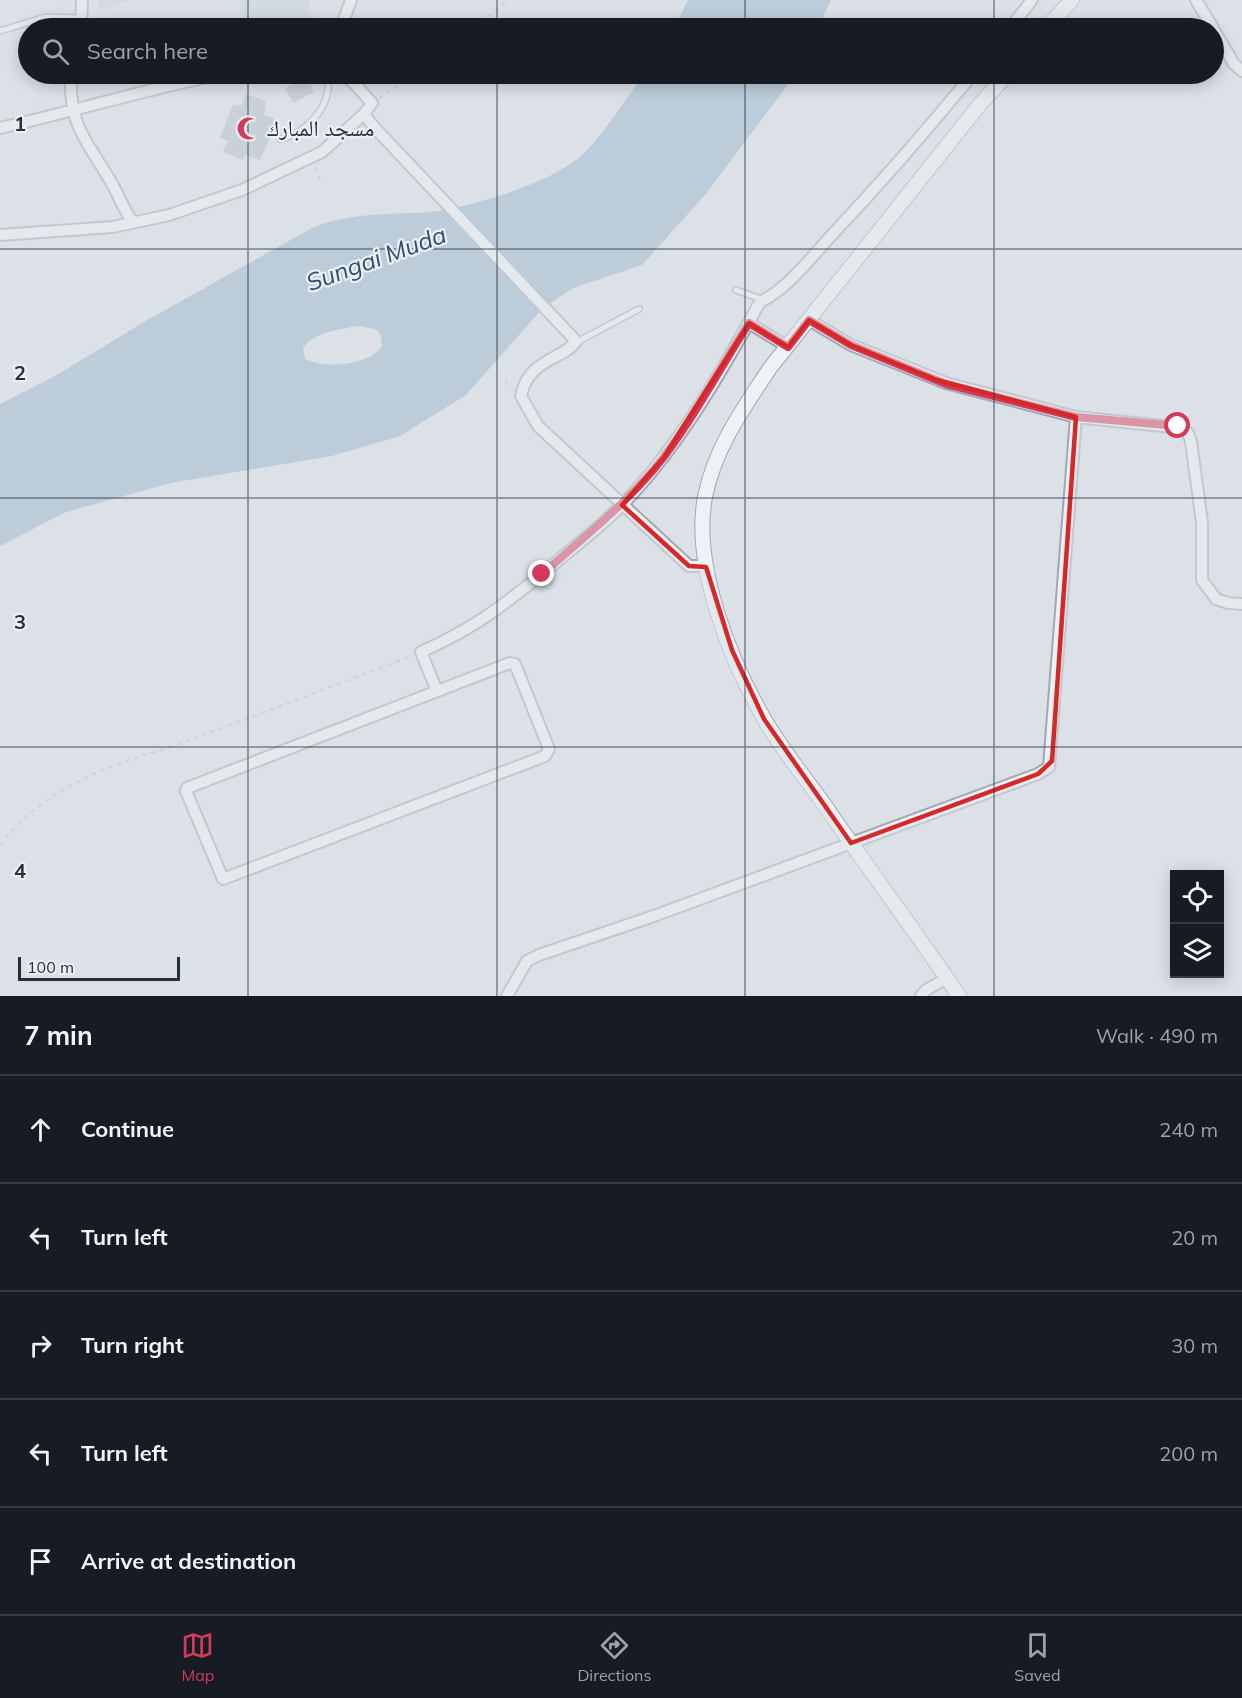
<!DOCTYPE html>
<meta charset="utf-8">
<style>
body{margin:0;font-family:Mulish,"Noto Naskh Arabic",sans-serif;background:#242831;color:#f1f3f6}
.controls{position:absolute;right:18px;bottom:18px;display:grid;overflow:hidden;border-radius:0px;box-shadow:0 3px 15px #0003}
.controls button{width:54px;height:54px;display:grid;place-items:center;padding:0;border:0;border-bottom:2px solid #363941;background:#171b24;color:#f1f3f6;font:30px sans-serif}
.scale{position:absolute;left:18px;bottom:15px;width:162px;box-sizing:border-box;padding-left:6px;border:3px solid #252f3d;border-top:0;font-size:16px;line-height:21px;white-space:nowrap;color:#252f3d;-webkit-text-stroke:4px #ebeff4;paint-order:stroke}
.stop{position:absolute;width:18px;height:18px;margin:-14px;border:4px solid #d13b59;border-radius:50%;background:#fff}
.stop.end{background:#d13b59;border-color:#fff;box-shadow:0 2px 6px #0008}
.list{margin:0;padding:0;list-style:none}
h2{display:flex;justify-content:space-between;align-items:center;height:78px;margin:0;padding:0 24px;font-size:26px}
h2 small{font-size:20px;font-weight:400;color:#9ea1a6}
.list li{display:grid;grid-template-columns:39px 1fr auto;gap:18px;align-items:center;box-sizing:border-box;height:108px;padding:0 24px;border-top:2px solid #363941}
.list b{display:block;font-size:22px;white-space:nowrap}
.list em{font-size:20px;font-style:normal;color:#9ea1a6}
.icon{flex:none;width:33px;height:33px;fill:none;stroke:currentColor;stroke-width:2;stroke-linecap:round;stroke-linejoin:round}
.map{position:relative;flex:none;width:1242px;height:996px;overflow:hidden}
.search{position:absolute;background:#171b24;box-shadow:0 3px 15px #0003;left:18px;right:18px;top:18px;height:66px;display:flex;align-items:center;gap:15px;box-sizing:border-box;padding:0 21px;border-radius:33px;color:#9ea1a6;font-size:22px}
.sheet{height:618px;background:#171b24}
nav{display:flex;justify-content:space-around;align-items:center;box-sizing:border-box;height:84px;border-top:2px solid #363941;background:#171b24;font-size:16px;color:#9ea1a6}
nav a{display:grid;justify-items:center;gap:3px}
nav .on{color:#d13b59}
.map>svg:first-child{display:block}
</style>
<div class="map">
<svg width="1242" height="996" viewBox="0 0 1242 996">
<rect width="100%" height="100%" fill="#dce1e7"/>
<path fill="#cad0d9" d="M97 0H132L100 11Z
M238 0H308L314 23 296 28H247Z"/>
<path fill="#95b1c8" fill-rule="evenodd" d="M688 0H831L818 28H674Z
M644 74H796L705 195 642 265 573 288 543 308 466 395 400 436 332 456 171 483 66 512 0 546V404L55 376 149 319 312 228C351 212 388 215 430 212 470 208 554 182 583 154 607 130 624 101 644 74ZM356 326 375 329 380 333 382 346C370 366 323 369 305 359L303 348C314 332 338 330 356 326Z"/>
<path fill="#b3bac3" d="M307 77 314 92 293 103 285 88Z
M246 94 266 101 264 115 278 120 260 160 245 155 243 160 223 152 228 141 220 138 233 104 241 106Z"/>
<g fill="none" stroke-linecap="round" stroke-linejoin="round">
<defs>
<path id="service" d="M0 31 46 17 82 18
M280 139C298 137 321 116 326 98 329 91 328 81 329 74
M736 290 763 300
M577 342 639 309"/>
<path id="minor" d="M1196 0 1213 28
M81 28 82 0
M341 28 351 0
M1010 28 1032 0
M1214 30 1234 64 1242 71
M71 74C69 124 84 137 108 177 118 192 122 208 133 222
M340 74 352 81 372 103 364 114 374 127 576 341C566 359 528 358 521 396L538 426 689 566H705
M0 128C75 111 147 89 222 74
M0 235 113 227 169 215 242 190 322 152 364 114
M809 320 851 345 946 383 1076 417 1182 428 1188 433 1191 442 1202 522V580L1216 599 1228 603 1242 604
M749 323 788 347
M510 663 515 664 549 749 545 756 223 879 186 791 187 788Z
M437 691 421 652C473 629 506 604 549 568 574 547 599 528 622 505 678 448 721 373 760 302 787 289 809 260 830 237 880 184 927 130 973 74
M507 996 527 961 539 955 654 916 1038 774 1049 767 1076 417
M921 996 926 990 947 978"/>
<path id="tertiary" d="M1046 28 1072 0
M959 996C916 932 869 870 826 807 805 777 781 749 763 717 730 659 692 565 705 497 715 447 743 409 770 368L981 103 1008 74"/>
</defs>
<use href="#service" stroke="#a1a8b1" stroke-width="8"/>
<use href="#minor" stroke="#a1a8b1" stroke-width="14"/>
<use href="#tertiary" stroke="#a1a8b1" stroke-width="16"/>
<path stroke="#babfc5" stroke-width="2" stroke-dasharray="4.5 4.5" stroke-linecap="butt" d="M474 28 508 0
M379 98 413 74
M316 167 321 184
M505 380 512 388
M0 845C42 790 102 767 166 749L412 656"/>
<use href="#service" stroke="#eef1f5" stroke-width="5"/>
<use href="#minor" stroke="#eef1f5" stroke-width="10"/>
<use href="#tertiary" stroke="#eef1f5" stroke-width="14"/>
</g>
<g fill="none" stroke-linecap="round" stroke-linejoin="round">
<path stroke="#d13b59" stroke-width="8" d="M542 574C581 540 621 508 655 468 691 424 718 371 749 323L788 347 809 320 851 345 946 384 1076 417 1178 426"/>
</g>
<path d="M0 0H1242V996H0ZM809 320 851 345 937 380 1076 417 1052 761 1038 774 851 843 764 719 732 650 706 567 689 566 622 505 664 457 749 323 788 347Z" fill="#dce1e7" fill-opacity=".55" fill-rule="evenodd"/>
<path fill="none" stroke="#d62828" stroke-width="4.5" stroke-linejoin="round" d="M809 320 851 345 937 380 1076 417 1052 761 1038 774 851 843 764 719 732 650 706 567 689 566 622 505 664 457 749 323 788 347Z"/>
<path fill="none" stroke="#252f3d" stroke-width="1.5" stroke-opacity="0.55" d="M248 0V28M497 0V28M745 0V28M994 0V28M248 74V996M497 74V996M745 74V996M994 74V996M0 249H1242M0 498H1242M0 747H1242"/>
<defs>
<symbol id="mosque-bare" viewBox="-9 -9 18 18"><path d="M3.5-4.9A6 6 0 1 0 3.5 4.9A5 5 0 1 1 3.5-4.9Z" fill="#d13b59" stroke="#ebeff4" stroke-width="2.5" paint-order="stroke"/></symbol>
</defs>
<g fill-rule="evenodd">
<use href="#mosque-bare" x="232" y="112" width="33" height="33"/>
</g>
<g text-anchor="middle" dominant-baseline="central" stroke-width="4.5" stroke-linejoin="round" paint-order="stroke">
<g font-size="22" fill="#252f3d" stroke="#ebeff4" text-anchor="start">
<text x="267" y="128">مسجد المبارك</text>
</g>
<g font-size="24" font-style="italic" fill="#2e5072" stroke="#ebeff4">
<text transform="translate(376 258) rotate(-20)">Sungai Muda</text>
</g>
</g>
<g font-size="20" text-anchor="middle" font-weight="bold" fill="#252f3d" stroke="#ebeff4" stroke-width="4.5" stroke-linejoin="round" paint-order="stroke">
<text x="20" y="131">1</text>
<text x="20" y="380">2</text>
<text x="20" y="629">3</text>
<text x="20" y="878">4</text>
</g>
</svg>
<div class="controls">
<button><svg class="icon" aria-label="locate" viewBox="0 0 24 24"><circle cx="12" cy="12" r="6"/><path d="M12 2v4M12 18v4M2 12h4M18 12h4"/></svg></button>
<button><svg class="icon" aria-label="layers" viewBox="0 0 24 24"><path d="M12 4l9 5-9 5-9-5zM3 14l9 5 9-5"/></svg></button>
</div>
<div class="scale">100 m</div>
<div class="stop" style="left:1178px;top:426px"></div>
<div class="stop end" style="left:542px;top:574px"></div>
<div class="search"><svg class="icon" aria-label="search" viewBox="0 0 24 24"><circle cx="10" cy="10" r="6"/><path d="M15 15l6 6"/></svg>Search here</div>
</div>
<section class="sheet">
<h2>7 min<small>Walk · 490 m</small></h2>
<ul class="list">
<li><svg class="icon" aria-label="ahead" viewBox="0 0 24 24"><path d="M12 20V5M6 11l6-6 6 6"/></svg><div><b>Continue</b></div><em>240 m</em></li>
<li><svg class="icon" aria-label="left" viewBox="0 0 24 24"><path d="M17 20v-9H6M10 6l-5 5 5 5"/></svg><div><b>Turn left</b></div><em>20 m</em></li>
<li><svg class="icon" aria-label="right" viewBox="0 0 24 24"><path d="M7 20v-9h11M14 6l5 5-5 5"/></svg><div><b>Turn right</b></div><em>30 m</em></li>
<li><svg class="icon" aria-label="left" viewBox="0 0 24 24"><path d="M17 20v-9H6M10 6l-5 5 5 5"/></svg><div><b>Turn left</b></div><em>200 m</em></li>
<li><svg class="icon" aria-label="arrive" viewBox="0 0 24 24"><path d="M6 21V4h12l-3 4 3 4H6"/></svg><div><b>Arrive at destination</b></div></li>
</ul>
</section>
<nav>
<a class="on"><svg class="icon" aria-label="map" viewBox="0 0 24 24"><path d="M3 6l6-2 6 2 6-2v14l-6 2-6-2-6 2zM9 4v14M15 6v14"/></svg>Map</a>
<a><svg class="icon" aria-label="directions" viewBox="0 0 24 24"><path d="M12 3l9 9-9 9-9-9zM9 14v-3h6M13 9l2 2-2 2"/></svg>Directions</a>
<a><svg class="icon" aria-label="saved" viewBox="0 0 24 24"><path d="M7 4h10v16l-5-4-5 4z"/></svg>Saved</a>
</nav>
